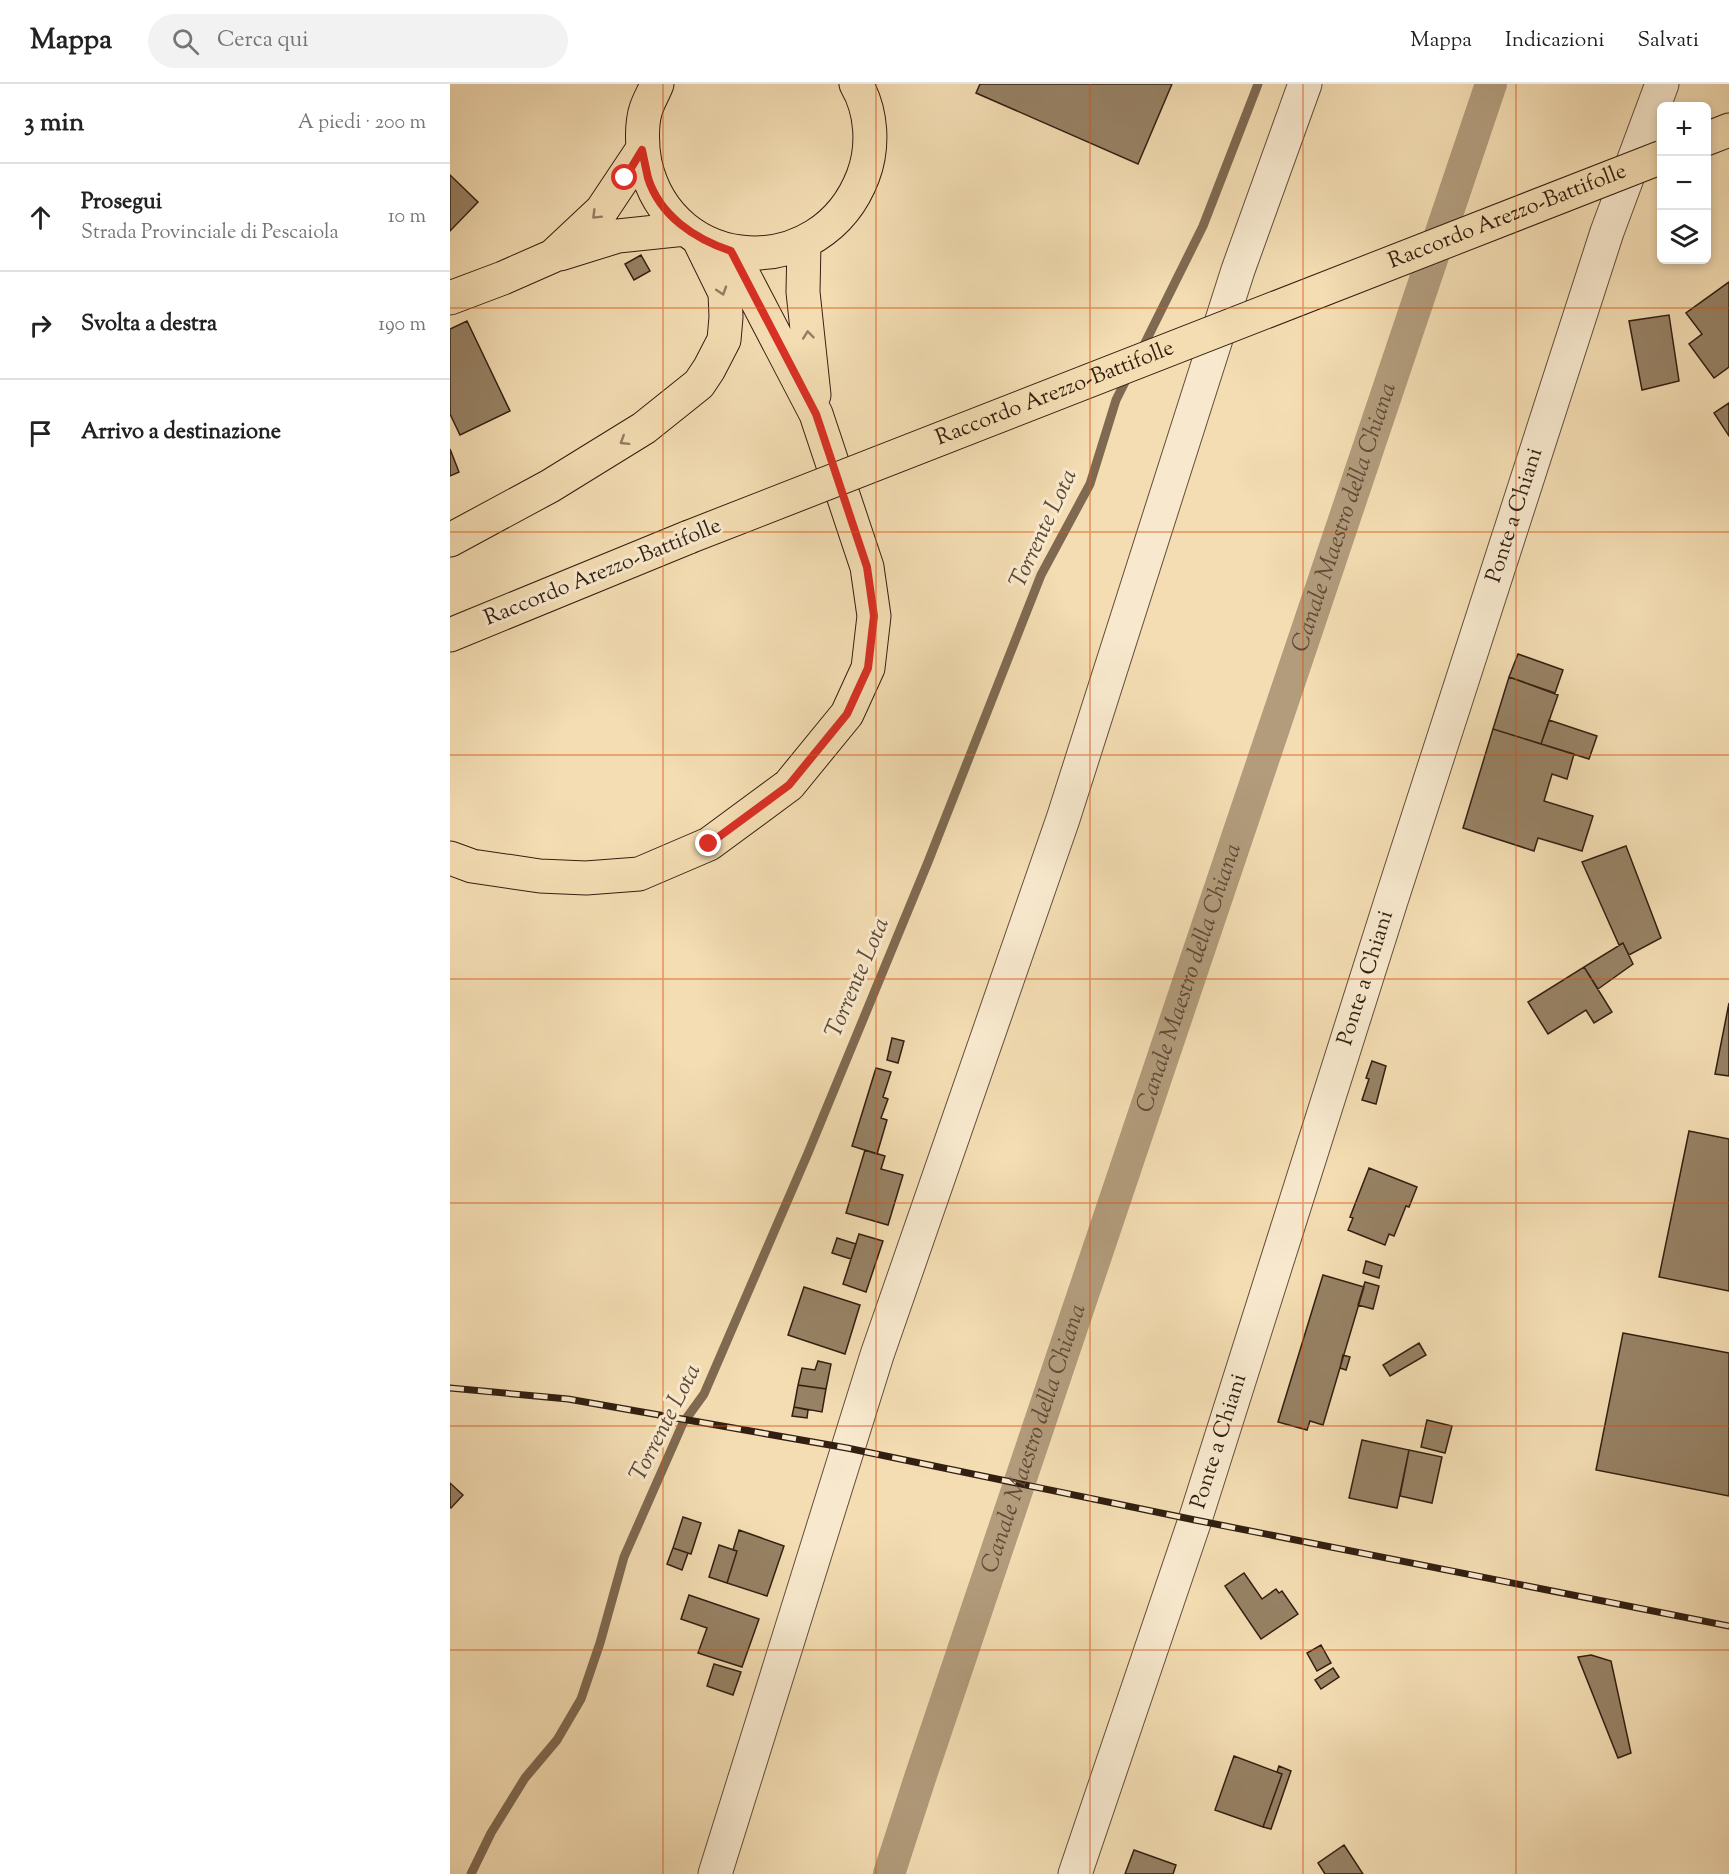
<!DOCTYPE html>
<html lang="it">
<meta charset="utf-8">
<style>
body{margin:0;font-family:"Sorts Mill Goudy",serif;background:#f2f2f2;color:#222}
.controls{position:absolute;right:18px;top:18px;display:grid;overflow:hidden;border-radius:9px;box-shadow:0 3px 9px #0003}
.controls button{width:54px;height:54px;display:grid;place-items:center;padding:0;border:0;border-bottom:2px solid #e0e0e0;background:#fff;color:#222;font:30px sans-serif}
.stop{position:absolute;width:18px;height:18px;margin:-14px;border:4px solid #d93025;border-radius:50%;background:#fff}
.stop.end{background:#d93025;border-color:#fff;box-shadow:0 2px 6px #0008}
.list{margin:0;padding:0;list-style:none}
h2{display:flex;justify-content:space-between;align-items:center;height:78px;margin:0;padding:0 24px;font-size:26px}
h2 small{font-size:20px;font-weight:400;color:#767676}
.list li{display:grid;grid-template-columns:39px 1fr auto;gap:18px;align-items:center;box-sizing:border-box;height:108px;padding:0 24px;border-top:2px solid #e0e0e0}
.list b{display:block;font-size:22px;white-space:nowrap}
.list p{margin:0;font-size:20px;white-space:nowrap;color:#767676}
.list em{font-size:20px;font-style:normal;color:#767676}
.icon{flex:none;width:33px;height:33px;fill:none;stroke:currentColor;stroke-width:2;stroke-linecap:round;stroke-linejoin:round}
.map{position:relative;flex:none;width:1279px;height:1790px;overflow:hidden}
header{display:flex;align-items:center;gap:36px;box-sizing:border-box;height:84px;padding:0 30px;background:#fff;border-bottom:2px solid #e0e0e0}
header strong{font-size:28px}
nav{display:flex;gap:33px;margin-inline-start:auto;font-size:21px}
.search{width:420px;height:54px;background:#f2f2f2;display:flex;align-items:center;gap:15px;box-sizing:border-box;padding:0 21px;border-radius:33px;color:#767676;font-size:22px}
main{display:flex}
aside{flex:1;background:#fff}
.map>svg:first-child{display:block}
</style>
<header>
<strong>Mappa</strong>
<div class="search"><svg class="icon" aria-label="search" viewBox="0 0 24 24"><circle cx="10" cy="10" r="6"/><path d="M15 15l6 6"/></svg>Cerca qui</div>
<nav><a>Mappa</a><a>Indicazioni</a><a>Salvati</a></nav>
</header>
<main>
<aside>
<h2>3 min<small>A piedi · 200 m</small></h2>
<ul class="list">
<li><svg class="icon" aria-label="ahead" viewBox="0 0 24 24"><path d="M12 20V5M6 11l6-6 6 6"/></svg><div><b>Prosegui</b><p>Strada Provinciale di Pescaiola</p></div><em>10 m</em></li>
<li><svg class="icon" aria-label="right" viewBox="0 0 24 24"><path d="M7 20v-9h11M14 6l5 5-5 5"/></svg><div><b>Svolta a destra</b></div><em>190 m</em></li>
<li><svg class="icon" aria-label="arrive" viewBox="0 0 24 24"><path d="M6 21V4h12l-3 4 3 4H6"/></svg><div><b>Arrivo a destinazione</b></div></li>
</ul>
</aside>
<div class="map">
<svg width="1279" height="1790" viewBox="0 0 1279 1790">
<rect width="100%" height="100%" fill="#f4ddb3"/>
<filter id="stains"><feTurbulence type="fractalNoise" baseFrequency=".00333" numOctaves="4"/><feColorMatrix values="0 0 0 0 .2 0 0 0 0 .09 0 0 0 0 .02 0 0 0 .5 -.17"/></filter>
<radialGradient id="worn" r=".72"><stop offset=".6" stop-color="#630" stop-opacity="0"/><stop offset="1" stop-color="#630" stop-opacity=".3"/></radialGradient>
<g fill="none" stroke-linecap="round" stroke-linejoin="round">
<path stroke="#7f6a51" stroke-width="9" d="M691 267 753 142 808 0
M21 1790 41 1749 75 1694 107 1656 131 1615 150 1559 174 1473 233 1339 254 1310 358 1069 478 778 591 491 640 400 666 316 678 292"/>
<path stroke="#b29c7c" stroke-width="32" id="s1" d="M439 1790 470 1694 1041 0"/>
</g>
<path fill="#978265" stroke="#321f11" stroke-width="1.5" d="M530 0H722L688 80 526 9Z
M0 91 28 118 0 147Z
M191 171 200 187 184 196 175 180Z
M1279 198V283L1264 294 1239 260 1252 250 1236 229Z
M1219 231 1229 297 1192 306 1179 237Z
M17 237 60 327 10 351 0 330V245Z
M1279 319V352L1264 329Z
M0 365 9 388 0 392Z
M1068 570 1113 586 1105 609 1059 593Z
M1059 593 1108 611 1091 660 1043 645Z
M1099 636 1147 652 1139 675 1091 660Z
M1043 645 1124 670 1117 695 1102 690 1094 717 1143 732 1132 767 1088 754 1084 767 1013 744Z
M1176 762 1211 854 1179 871 1173 859 1169 861 1132 778Z
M1173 859 1183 880 1148 905 1134 883Z
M1134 883 1162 928 1144 939 1136 926 1098 950 1078 918Z
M1279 919V992L1265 990Z
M442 954 454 957 448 979 437 976Z
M922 977 936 982 926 1020 912 1016 919 995 916 994Z
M426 984 441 988 433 1013 438 1015 431 1034 437 1036 427 1070 402 1062Z
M1239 1047 1279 1055V1207L1209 1193Z
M415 1066 435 1072 431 1085 453 1091 438 1141 396 1129Z
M919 1084 967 1103 959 1123 956 1122 944 1152 939 1150 935 1161 898 1146 903 1134 900 1133Z
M409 1150 433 1157 416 1208 393 1200Z
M387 1154 406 1160 401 1175 382 1169Z
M916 1177 932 1182 929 1194 913 1189Z
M873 1191 914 1203 873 1341 860 1337 857 1346 828 1338Z
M915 1198 929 1202 923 1225 908 1221Z
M354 1203 410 1221 395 1270 338 1251Z
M1173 1249 1279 1269V1412L1146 1386Z
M969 1259 976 1271 940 1292 933 1281Z
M893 1271 900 1273 896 1286 890 1284Z
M368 1277 381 1280 376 1305 348 1301 352 1284 365 1286Z
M348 1301 376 1305 372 1328 344 1323Z
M344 1323 358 1326 357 1334 342 1332Z
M977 1336 1002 1342 995 1369 971 1363Z
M912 1356 959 1366 947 1424 899 1414Z
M959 1366 992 1373 982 1419 950 1412Z
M0 1399 13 1411 1 1424 0 1423Z
M233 1433 251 1439 241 1470 223 1464Z
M289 1446 334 1462 317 1512 277 1499 287 1467 283 1466Z
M269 1461 287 1467 277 1499 259 1493Z
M223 1464 238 1469 232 1486 217 1480Z
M794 1489 812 1515 826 1505 829 1509 832 1507 848 1530 811 1555 775 1502Z
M239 1511 309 1535 292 1583 248 1569 257 1544 231 1535Z
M871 1561 881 1579 867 1587 857 1569Z
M1141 1571 1161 1577 1181 1669 1168 1674 1128 1573Z
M264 1580 291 1588 283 1611 257 1602Z
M883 1584 889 1593 871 1605 865 1596Z
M784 1672 832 1690 813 1743 765 1726Z
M829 1682 841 1687 821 1745 813 1743 832 1690 827 1688Z
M894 1761 913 1790H875L868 1779Z
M684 1766 726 1781 723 1790H675Z"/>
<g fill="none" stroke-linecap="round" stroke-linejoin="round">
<defs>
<g id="minor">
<path d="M265 1790 427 1271 613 735 788 186 855 0"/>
<path id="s2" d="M625 1790 745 1436 941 817 1157 148 1212 0"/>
</g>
<path id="major" d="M207 0C204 8 199 16 196 25 191 40 192 64 195 79 221 193 372 200 413 92 424 63 422 27 406 0
M1256 55 1279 46
M354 159 353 208 364 311
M110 170 168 152 235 145
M0 214 53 194 103 172 152 126 192 66
M0 456 100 402 194 344 249 300 259 285 274 256 276 233 275 209 248 154
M0 551 239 453
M0 774 22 782 90 792 136 794 189 790 259 760 339 701 397 630 418 584 424 532 417 483 366 330 281 167"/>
</defs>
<use href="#minor" stroke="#624e3a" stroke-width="35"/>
<use href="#major" stroke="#321f11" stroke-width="35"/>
<use href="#minor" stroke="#f8e9ce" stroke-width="33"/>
<use href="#major" stroke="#f4ddb3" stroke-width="33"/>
<defs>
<path id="rail" d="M0 1304 118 1315 397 1364 745 1436 1279 1542"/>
</defs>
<use href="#rail" stroke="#321f11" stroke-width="7"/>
<use href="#rail" stroke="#f8e9ce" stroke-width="4.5" stroke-dasharray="14" stroke-linecap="butt"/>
<defs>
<g id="major-bridge">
<path id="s3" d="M239 453 1212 73"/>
</g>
</defs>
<use href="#major-bridge" stroke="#321f11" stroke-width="35" stroke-linecap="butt"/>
<use href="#major-bridge" stroke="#f4ddb3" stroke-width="33"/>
</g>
<defs><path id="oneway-chevron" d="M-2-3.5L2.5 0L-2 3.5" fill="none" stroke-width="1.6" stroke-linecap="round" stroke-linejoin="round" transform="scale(1.5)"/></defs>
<g stroke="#937e62">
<use href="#oneway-chevron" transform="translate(146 131) rotate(135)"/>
<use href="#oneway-chevron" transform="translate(272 207) rotate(72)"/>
<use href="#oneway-chevron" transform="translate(358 251) rotate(-96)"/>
<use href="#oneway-chevron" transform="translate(174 357) rotate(148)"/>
</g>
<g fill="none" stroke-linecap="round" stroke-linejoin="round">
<path stroke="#d93025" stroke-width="8" d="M175 94 192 66C194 75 196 85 198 94 210 132 245 155 281 167L366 330 417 483 424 532 418 584 397 630 339 701 259 760"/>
</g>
<path fill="none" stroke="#d6530c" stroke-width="1.5" stroke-opacity="0.55" d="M213 0V1790M426 0V1790M640 0V1790M853 0V1790M1066 0V1790M0 224H1279M0 448H1279M0 671H1279M0 895H1279M0 1119H1279M0 1342H1279M0 1566H1279"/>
<g text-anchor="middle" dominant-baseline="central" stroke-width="6" stroke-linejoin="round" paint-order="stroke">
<g font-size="22" fill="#321f11" stroke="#f8e9ce">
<text stroke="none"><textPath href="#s3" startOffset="879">Raccordo Arezzo-Battifolle</textPath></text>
<text stroke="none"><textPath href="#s3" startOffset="393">Raccordo Arezzo-Battifolle</textPath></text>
<text stroke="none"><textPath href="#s2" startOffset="1428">Ponte a Chiani</textPath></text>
<text transform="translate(153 489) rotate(-22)">Raccordo Arezzo-Battifolle</text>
<text stroke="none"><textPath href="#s2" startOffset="942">Ponte a Chiani</textPath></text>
<text stroke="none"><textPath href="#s2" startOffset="456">Ponte a Chiani</textPath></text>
</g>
<g font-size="24" font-style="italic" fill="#5f4b36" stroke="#f8e9ce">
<text stroke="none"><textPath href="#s1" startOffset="1431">Canale Maestro della Chiana</textPath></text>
<text transform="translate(594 445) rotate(-65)">Torrente Lota</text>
<text transform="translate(408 894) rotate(-67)">Torrente Lota</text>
<text stroke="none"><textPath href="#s1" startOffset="945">Canale Maestro della Chiana</textPath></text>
<text transform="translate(216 1339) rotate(-63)">Torrente Lota</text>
<text stroke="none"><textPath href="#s1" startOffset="459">Canale Maestro della Chiana</textPath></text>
</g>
</g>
<rect width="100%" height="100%" filter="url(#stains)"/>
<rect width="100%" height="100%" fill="url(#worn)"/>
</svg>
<div class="controls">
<button>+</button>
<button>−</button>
<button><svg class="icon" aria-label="layers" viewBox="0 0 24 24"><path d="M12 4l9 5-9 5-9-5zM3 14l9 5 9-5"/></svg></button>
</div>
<div class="stop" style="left:175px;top:94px"></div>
<div class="stop end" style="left:259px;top:760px"></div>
</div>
</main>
